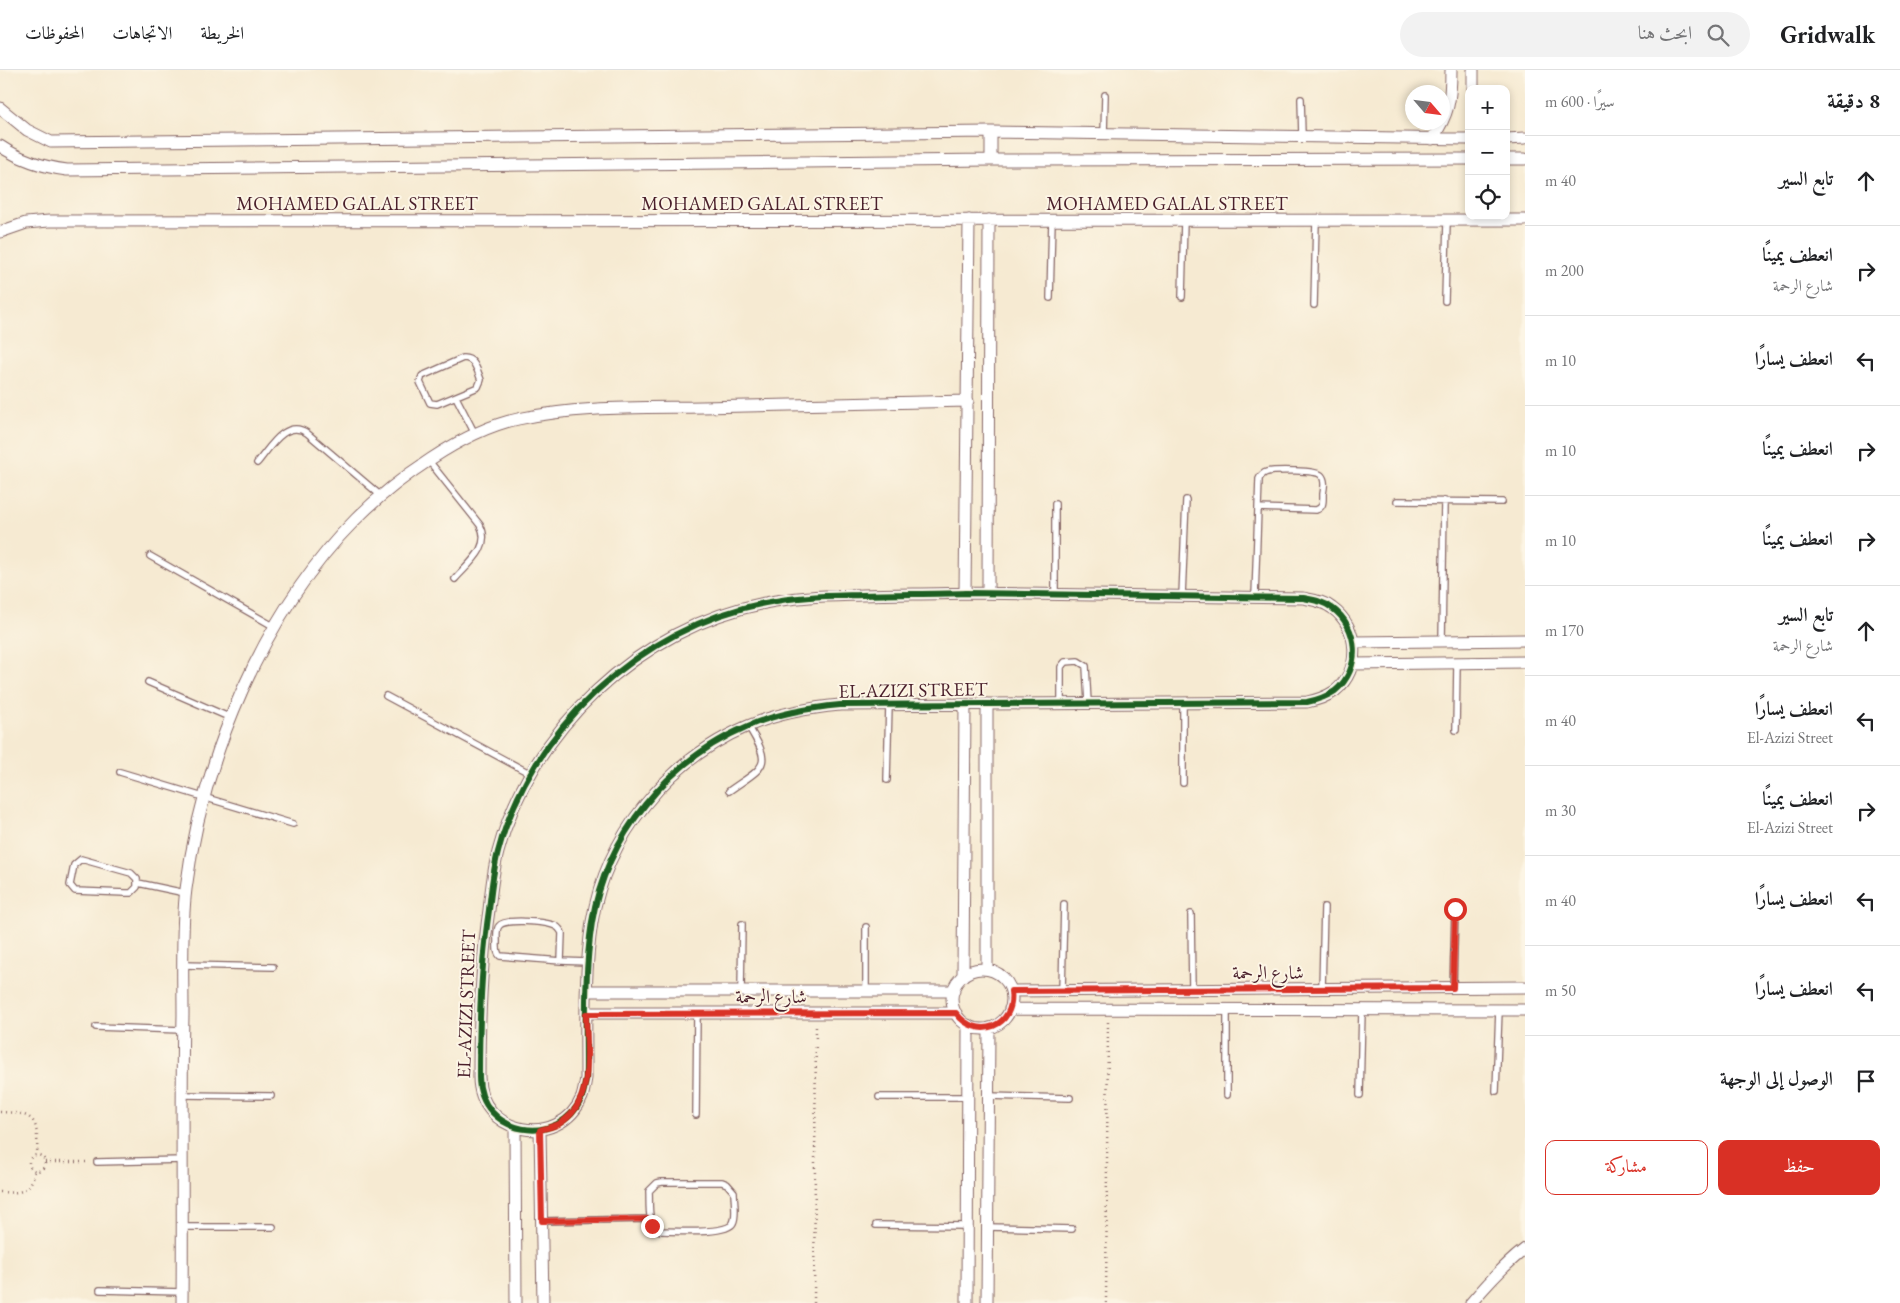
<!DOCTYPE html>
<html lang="ar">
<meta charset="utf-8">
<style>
body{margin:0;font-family:"EB Garamond",Amiri,serif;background:#f2f2f2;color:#202124;direction:rtl}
.controls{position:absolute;right:15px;top:15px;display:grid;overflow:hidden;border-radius:10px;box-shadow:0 2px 8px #0003}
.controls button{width:45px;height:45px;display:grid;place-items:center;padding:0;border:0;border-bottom:1px solid #e0e0e0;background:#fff;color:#202124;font:25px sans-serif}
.compass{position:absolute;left:1405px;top:15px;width:45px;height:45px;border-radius:50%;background:#fff;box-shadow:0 2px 8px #0003;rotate:118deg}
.stop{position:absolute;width:15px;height:15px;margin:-11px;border:4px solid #d93025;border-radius:50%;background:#fff}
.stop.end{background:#d93025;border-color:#fff;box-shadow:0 1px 5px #0008}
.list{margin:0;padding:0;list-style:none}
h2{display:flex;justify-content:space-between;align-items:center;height:65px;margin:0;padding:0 20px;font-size:21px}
h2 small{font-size:16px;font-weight:400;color:#757577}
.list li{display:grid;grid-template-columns:32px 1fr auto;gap:15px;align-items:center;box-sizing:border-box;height:90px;padding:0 20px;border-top:1px solid #e0e0e0}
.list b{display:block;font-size:19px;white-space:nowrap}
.list p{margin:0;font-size:16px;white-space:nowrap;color:#757577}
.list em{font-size:16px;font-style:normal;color:#757577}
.actions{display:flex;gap:10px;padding:15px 20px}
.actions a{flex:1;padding:11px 0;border:1px solid #d93025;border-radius:10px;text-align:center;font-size:18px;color:#d93025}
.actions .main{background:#d93025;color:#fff}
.icon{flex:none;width:28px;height:28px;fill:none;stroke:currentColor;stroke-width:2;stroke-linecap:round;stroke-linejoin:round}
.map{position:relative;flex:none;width:1525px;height:1233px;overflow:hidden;direction:ltr}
header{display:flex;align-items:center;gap:30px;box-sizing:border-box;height:70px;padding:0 25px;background:#fff;border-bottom:1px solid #e0e0e0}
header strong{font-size:24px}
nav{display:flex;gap:28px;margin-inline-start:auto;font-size:18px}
.search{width:350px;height:45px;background:#f2f2f2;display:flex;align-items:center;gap:12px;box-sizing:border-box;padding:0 18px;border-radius:28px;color:#757577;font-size:19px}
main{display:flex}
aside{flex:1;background:#fff}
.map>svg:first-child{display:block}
</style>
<header>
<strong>Gridwalk</strong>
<div class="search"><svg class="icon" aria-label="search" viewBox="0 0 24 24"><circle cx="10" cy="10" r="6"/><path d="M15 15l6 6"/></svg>ابحث هنا</div>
<nav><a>الخريطة</a><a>الاتجاهات</a><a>المحفوظات</a></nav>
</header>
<main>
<aside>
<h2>8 دقيقة<small>سيرًا · 600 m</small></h2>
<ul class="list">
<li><svg class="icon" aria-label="ahead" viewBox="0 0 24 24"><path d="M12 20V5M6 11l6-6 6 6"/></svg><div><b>تابع السير</b></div><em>40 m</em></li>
<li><svg class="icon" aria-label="right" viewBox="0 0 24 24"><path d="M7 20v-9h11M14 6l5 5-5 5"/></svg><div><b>انعطف يمينًا</b><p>شارع الرحمة</p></div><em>200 m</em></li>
<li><svg class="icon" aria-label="left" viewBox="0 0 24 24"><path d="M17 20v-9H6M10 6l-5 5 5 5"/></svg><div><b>انعطف يسارًا</b></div><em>10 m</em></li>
<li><svg class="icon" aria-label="right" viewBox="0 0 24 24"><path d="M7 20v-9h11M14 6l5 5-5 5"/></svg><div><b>انعطف يمينًا</b></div><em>10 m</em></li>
<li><svg class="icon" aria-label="right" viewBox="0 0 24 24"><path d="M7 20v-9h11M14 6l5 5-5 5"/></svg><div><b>انعطف يمينًا</b></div><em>10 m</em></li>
<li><svg class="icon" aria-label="ahead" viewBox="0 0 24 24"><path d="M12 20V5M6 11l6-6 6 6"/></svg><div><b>تابع السير</b><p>شارع الرحمة</p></div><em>170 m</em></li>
<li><svg class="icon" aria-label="left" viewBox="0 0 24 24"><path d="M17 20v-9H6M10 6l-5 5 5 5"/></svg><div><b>انعطف يسارًا</b><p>El-Azizi Street</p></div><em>40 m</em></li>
<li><svg class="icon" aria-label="right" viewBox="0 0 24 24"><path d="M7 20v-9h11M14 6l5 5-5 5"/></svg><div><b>انعطف يمينًا</b><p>El-Azizi Street</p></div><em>30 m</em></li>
<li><svg class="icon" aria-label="left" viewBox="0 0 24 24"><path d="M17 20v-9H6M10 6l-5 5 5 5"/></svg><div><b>انعطف يسارًا</b></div><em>40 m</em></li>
<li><svg class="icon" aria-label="left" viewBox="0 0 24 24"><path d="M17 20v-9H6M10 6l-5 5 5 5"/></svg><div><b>انعطف يسارًا</b></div><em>50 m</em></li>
<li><svg class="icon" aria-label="arrive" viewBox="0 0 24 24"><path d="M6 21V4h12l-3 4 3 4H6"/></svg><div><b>الوصول إلى الوجهة</b></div></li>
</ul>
<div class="actions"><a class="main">حفظ</a><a>مشاركة</a></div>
</aside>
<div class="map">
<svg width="1525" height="1233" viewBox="0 0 1525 1233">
<rect width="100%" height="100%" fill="#fcf5e5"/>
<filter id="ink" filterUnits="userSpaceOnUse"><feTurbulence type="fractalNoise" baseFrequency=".02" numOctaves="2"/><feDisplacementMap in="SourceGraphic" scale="10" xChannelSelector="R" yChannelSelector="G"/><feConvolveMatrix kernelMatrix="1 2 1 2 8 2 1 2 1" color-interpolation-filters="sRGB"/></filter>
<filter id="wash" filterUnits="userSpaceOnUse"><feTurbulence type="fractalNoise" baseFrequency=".0096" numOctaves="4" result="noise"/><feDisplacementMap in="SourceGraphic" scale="20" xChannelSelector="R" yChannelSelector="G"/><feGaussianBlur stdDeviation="1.12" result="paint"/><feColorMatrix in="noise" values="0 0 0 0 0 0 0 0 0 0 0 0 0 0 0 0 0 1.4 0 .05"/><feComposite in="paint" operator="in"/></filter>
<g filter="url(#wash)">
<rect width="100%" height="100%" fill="#f6ead2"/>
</g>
<g filter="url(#ink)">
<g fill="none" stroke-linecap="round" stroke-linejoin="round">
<defs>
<path id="lane" d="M1301 29 1302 66
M1104 64 1105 25
M1182 227 1184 151
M1050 228 1052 150
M1445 231 1447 151
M1314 235 1316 151
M463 288C475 288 477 300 481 310L478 317 437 334 430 333 420 312 422 306Z
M456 327 475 364
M429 391 480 455C492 477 469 493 455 509
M257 393C269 379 286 348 307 363L380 425
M1397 431 1502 432
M150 486 275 557
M1055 524V434
M1182 526 1186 430
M1255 527 1259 409C1261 405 1263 403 1267 402 1275 400 1316 400 1321 405 1326 410 1324 418 1323 424 1323 432 1324 437 1316 440L1258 438
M1442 571 1444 431
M148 612 231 648
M386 626 531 704
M1061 633V597L1065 592 1078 591 1086 596 1088 633
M1456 660 1457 593
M120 702 293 754
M887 710 889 635
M1183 713V633
M729 721C764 696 774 697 748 656
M81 789 131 803 137 809V817L131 823H126L75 821 70 815 74 795Z
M138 813 185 823
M1191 844 1192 920
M561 891 500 886C496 882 497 877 497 871 497 867 496 859 499 856 504 848 545 852 553 855 558 856 560 859 562 863L561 891 587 892
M183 895 273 897
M1453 918 1455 839
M1322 919 1324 837
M741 921 742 854
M866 921V857
M1062 921 1064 834
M96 957 182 960
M1496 1021 1499 940
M182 1025 271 1026
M1227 1025V940
M1360 1025 1362 940
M988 1026 1070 1028
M879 1027H968
M696 1045 697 943
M97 1092 183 1090
M662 1112H722L727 1114 734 1122C734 1131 737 1146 733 1153 727 1165 674 1161 661 1161 646 1156 650 1134 649 1121L657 1113Z
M542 1151 650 1149
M876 1155 967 1156
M183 1157H273
M987 1157 1072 1159
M100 1220 182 1222"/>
<path id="street" d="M1473 0V19
M0 38 27 60 51 72 991 62 1469 69
M1432 69C1449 44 1451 30 1451 0
M1506 69 1525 68
M0 76C21 90 43 97 67 100L991 90 1469 89
M1506 89H1525
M991 90V62
M0 162 26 153 49 151 1525 150
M965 523 1303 528C1313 530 1323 531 1332 538 1359 557 1362 599 1335 621 1326 627 1317 630 1307 632L840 635C809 638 778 643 748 656 668 690 606 766 592 852 584 904 586 956 586 1008 585 1014 584 1021 582 1027 560 1080 479 1065 479 1007 479 951 481 895 489 840 491 821 493 801 498 782 530 660 640 557 765 533 797 526 829 526 862 525 897 524 931 524 965 523Z
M965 523 969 150
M988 523 989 150
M1354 572 1525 570
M1353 594 1525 592
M987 899V634
M952 929a30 30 0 1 1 60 0a30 30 0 1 1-60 0Z
M963 906 965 634
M587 921H954
M1011 921 1525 917
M1010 939 1525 940
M586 943H956
M515 1058 516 1233
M540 1060 543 1233
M182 1233C183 1137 181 1041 183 945 183 905 181 858 186 819 202 690 263 542 356 449 394 411 464 360 518 349 578 336 640 338 702 337 790 335 879 333 968 331
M967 1233 968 955
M987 1233 989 958
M1471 1233C1488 1213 1504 1195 1525 1179"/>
</defs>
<use href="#lane" stroke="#866665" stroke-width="8"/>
<use href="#street" stroke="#866665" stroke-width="13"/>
<path stroke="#866665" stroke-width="2.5" stroke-dasharray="1 4" stroke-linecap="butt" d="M0 1042C37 1043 38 1050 37 1085
M29 1093a8 8 0 1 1 16 0a8 8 0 1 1-16 0Z
M45 1092H88
M0 1122C20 1123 30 1124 35 1101
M814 1233 816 955
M1106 1233 1108 952"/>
<use href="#lane" stroke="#fff" stroke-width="5.5"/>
<use href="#street" stroke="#fff" stroke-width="11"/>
<defs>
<path id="cycleway" d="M965 523 1303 528C1313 530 1323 531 1332 538 1359 557 1362 599 1335 621 1326 627 1317 630 1307 632L840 635C809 638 778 643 748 656 668 690 606 766 592 852 584 904 586 956 586 1008 585 1014 584 1021 582 1027 560 1080 479 1065 479 1007 479 951 481 895 489 840 491 821 493 801 498 782 530 660 640 557 765 533 797 526 829 526 862 525 897 524 931 524 965 523Z"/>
</defs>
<use href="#cycleway" stroke="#fcf5e5" stroke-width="9"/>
<use href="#cycleway" stroke="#1b5e20" stroke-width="6"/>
</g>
</g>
<g fill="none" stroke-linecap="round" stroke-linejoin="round" filter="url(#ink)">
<path stroke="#d93025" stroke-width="6" d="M652 1156 650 1149 542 1151 540 1060C546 1058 553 1057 559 1054 596 1032 586 980 586 944L956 943C977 971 1016 957 1011 921L1453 918 1455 839"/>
</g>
<g text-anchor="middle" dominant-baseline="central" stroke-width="4" stroke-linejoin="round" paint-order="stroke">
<g font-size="19" fill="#4a1f2b" stroke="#fcf5e5">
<text x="357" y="133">MOHAMED GALAL STREET</text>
<text x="762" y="133">MOHAMED GALAL STREET</text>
<text x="1167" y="133">MOHAMED GALAL STREET</text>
<text transform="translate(913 620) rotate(-1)">EL-AZIZI STREET</text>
<text x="1268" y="902">شارع الرحمة</text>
<text x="771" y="926">شارع الرحمة</text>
<text transform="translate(466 934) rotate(-88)">EL-AZIZI STREET</text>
</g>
</g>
</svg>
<div class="controls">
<button>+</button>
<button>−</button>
<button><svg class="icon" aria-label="locate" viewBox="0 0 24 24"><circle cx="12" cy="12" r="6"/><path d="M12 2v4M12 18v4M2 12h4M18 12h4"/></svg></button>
</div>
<svg class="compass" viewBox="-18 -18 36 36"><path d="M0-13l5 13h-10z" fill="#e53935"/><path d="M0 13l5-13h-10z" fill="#757577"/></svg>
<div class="stop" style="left:1455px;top:839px"></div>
<div class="stop end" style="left:652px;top:1156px"></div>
</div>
</main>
